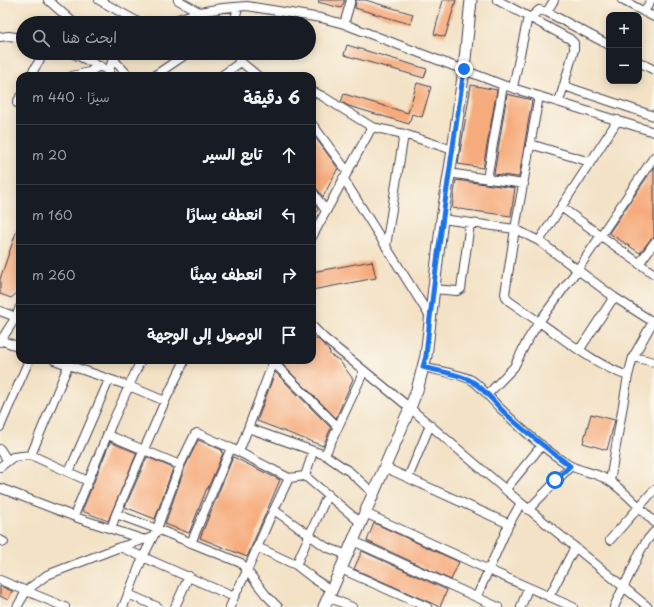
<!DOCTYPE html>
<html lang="ar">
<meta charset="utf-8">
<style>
body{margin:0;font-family:"Playpen Sans","Playpen Sans Arabic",sans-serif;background:#242831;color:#f1f3f6;direction:rtl}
.controls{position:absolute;right:12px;top:12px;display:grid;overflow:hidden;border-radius:8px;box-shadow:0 2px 10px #0003}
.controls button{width:36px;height:36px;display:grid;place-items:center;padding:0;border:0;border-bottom:1px solid #363941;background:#171b24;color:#f1f3f6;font:20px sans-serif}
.stop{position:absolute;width:12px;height:12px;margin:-9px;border:3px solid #1a73e8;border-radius:50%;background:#fff}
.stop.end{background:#1a73e8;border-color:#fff;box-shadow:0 1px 4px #0008}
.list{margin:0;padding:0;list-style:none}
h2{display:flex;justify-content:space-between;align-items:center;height:52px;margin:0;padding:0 16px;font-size:17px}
h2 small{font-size:13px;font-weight:400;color:#9ea1a6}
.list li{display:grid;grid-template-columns:26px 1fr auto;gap:12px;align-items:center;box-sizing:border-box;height:60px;padding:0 16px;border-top:1px solid #363941}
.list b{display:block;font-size:15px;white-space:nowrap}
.list em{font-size:13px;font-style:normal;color:#9ea1a6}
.icon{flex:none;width:22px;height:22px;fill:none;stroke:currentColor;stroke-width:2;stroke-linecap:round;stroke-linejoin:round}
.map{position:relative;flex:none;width:654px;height:607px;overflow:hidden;direction:ltr}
.search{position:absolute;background:#171b24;box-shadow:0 2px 10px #0003;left:16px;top:16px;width:300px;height:44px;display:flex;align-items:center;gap:10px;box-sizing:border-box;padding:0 14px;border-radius:22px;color:#9ea1a6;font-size:15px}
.panel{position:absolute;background:#171b24;box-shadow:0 2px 10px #0003;left:16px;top:72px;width:300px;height:292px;border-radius:12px;direction:rtl}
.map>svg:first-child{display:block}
</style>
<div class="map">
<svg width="654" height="607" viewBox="0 0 654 607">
<rect width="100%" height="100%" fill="#fbf7ec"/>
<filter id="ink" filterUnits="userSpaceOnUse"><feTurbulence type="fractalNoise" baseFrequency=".025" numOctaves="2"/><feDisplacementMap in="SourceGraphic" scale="8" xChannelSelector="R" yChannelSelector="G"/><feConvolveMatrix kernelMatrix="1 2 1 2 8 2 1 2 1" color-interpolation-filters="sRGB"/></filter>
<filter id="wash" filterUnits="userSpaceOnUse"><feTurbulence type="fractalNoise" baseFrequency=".012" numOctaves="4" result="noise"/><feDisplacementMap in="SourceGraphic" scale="16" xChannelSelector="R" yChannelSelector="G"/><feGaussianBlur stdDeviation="0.9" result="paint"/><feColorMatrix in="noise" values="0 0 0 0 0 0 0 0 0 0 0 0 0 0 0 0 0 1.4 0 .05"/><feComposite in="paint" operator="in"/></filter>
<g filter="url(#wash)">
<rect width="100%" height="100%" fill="#f3e2c6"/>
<g id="blocks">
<path fill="#f6ab7b" d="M319 0H345L341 8 318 2Z
M356 0H365L413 14 410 24 355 8Z
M443 0H456L445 37 434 34Z
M347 45 427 69 424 78 344 55Z
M417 83 431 87 422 117 412 114 409 124 349 106 341 102 344 94 408 113Z
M471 85 497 90 483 168 458 164Z
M507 94 532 100 519 177H517L494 174Z
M312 133 338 168 323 197 316 188 312 186Z
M654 167V238L650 240 640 253 609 233Z
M456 180 515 188 511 216 452 208Z
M312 201 318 209 312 221Z
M19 224H20V295L17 293 11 298 0 294V279Z
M372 261 376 278 312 290V272Z
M312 338 319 340 324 345 330 352V355L339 360 353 379 336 418 279 361 312 360Z
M275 372 331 428 323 446 257 421Z
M591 414 615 420 607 450 583 443Z
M198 440 222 450 221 452 223 453 208 488H207L189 533 165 524 185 467Z
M110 442 137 453 108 521 82 511Z
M147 457 173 468 155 519 125 507Z
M233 457 280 480 247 557 200 538Z
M374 523 459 562 451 580 367 541Z
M362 551 447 590 440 607 354 569Z
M0 586 12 591 8 600 0 596Z"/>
</g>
</g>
<g filter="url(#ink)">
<use href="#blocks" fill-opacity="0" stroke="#413f50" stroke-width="1"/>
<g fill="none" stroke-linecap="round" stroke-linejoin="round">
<defs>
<path id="minor" d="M48 0 74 23
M99 0 140 23
M178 0 199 12
M497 0 570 39 574 43V50L559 102
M622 0 654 17
M547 12 554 0
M644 12 651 0
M530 18 539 10 547 12 609 45
M166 23 199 12 223 8 247 6 321 18 344 24 503 85 654 132
M232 23 235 19 238 7
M344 24 351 0
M0 37 9 36 23 38
M72 53 109 71
M107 53 129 76
M234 53 241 62 258 76
M639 62 654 70
M30 76 44 53
M72 76 89 72 100 66
M107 76 113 59 120 53
M154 76 188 53
M221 76 241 62
M564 86 654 116
M513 87 528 17
M312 91 322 96 372 127 404 134 453 150
M17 103 20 97
M312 124 347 171
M530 144 590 162
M448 173 524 184
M343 178 429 315
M487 179 503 85
M312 191 326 211
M561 207 654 274
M442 219 515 229 539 241 614 297 653 322
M312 237 372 127
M539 241 618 120
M386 246 404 134
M639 264 654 243
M433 289 457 291 461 289 470 223
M0 311 16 317
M312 326 324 338 410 408 521 503 648 607
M0 340 20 347
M0 342 16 317 20 307
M580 349 614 297
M633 357 654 362
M54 360 129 386 165 401
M271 360 338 427
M423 367C437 371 462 374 473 381 484 389 491 400 501 409 521 429 545 450 569 465 579 471 593 472 604 478 619 485 641 509 654 522
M628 376C596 365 567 341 539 322L578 269 654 157
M488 394 514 367 527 341 539 322 509 301 507 299 505 294 515 229 539 96
M0 427 29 360
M248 428 325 455 350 472 373 493
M108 435 180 465
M0 449 8 461
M239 452 274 360
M313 452 305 476 361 523
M31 455 68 366
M325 455 364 371
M0 467 13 457 31 455 88 481
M384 467 509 524
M69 472 109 380
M408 478 430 425
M610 481 628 376 633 357 654 320
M0 488 78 518 142 539
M506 489 542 445
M274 510 326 547 347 555
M528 510 571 466
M365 513 489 570 573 607
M116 514 157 529 241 563 266 595 278 607
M74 516 112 423 141 360
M111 529 116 514 165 401 183 364V360
M0 540 4 542
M610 540 654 490
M353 541 498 607
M191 543 231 448
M120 547 234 597 247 571 270 518 289 478
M257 547 296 565 314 579 331 590
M296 565 328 494
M341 569 427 607
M0 580 65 607
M128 594 158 607
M477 596 509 524 521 503
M328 597 352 607
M549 597 575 547
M17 607 27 590 47 575 120 547 153 537
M123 607 143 557 157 529 180 465 195 434 197 433 231 448 289 478 305 476
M175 607 189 576
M230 607 234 597
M521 607 528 588
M614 607C619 596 624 586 629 576 638 558 639 548 654 532"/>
<path id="major" d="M324 607 347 555 410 408 417 390 426 356 442 219 453 150 464 69 471 0"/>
</defs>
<use href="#minor" stroke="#413f50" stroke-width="10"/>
<use href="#major" stroke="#413f50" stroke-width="13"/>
<use href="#minor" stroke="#fff" stroke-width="8"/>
<use href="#major" stroke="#fff" stroke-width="11"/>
</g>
</g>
<g fill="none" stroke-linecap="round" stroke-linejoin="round" filter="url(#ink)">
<path stroke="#1a73e8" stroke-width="5" d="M464 69C451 165 435 260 426 356L423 367C436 371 462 374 473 382 486 390 495 404 506 414 526 433 548 449 570 466L555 480"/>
</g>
</svg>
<div class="controls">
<button>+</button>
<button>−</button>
</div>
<div class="stop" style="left:555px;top:480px"></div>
<div class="stop end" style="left:464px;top:69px"></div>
<div class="search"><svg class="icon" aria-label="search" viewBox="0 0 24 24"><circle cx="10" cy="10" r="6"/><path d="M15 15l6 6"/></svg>ابحث هنا</div>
<section class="panel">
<h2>6 دقيقة<small>سيرًا · 440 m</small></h2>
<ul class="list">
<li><svg class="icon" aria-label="ahead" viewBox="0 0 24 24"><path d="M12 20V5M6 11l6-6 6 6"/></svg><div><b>تابع السير</b></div><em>20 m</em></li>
<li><svg class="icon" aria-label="left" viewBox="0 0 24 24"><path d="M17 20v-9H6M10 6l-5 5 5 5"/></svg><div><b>انعطف يسارًا</b></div><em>160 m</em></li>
<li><svg class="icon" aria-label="right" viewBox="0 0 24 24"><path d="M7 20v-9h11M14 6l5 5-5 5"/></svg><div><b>انعطف يمينًا</b></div><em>260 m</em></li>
<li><svg class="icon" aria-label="arrive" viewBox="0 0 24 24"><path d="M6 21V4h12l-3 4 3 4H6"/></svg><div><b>الوصول إلى الوجهة</b></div></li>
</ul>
</section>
</div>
